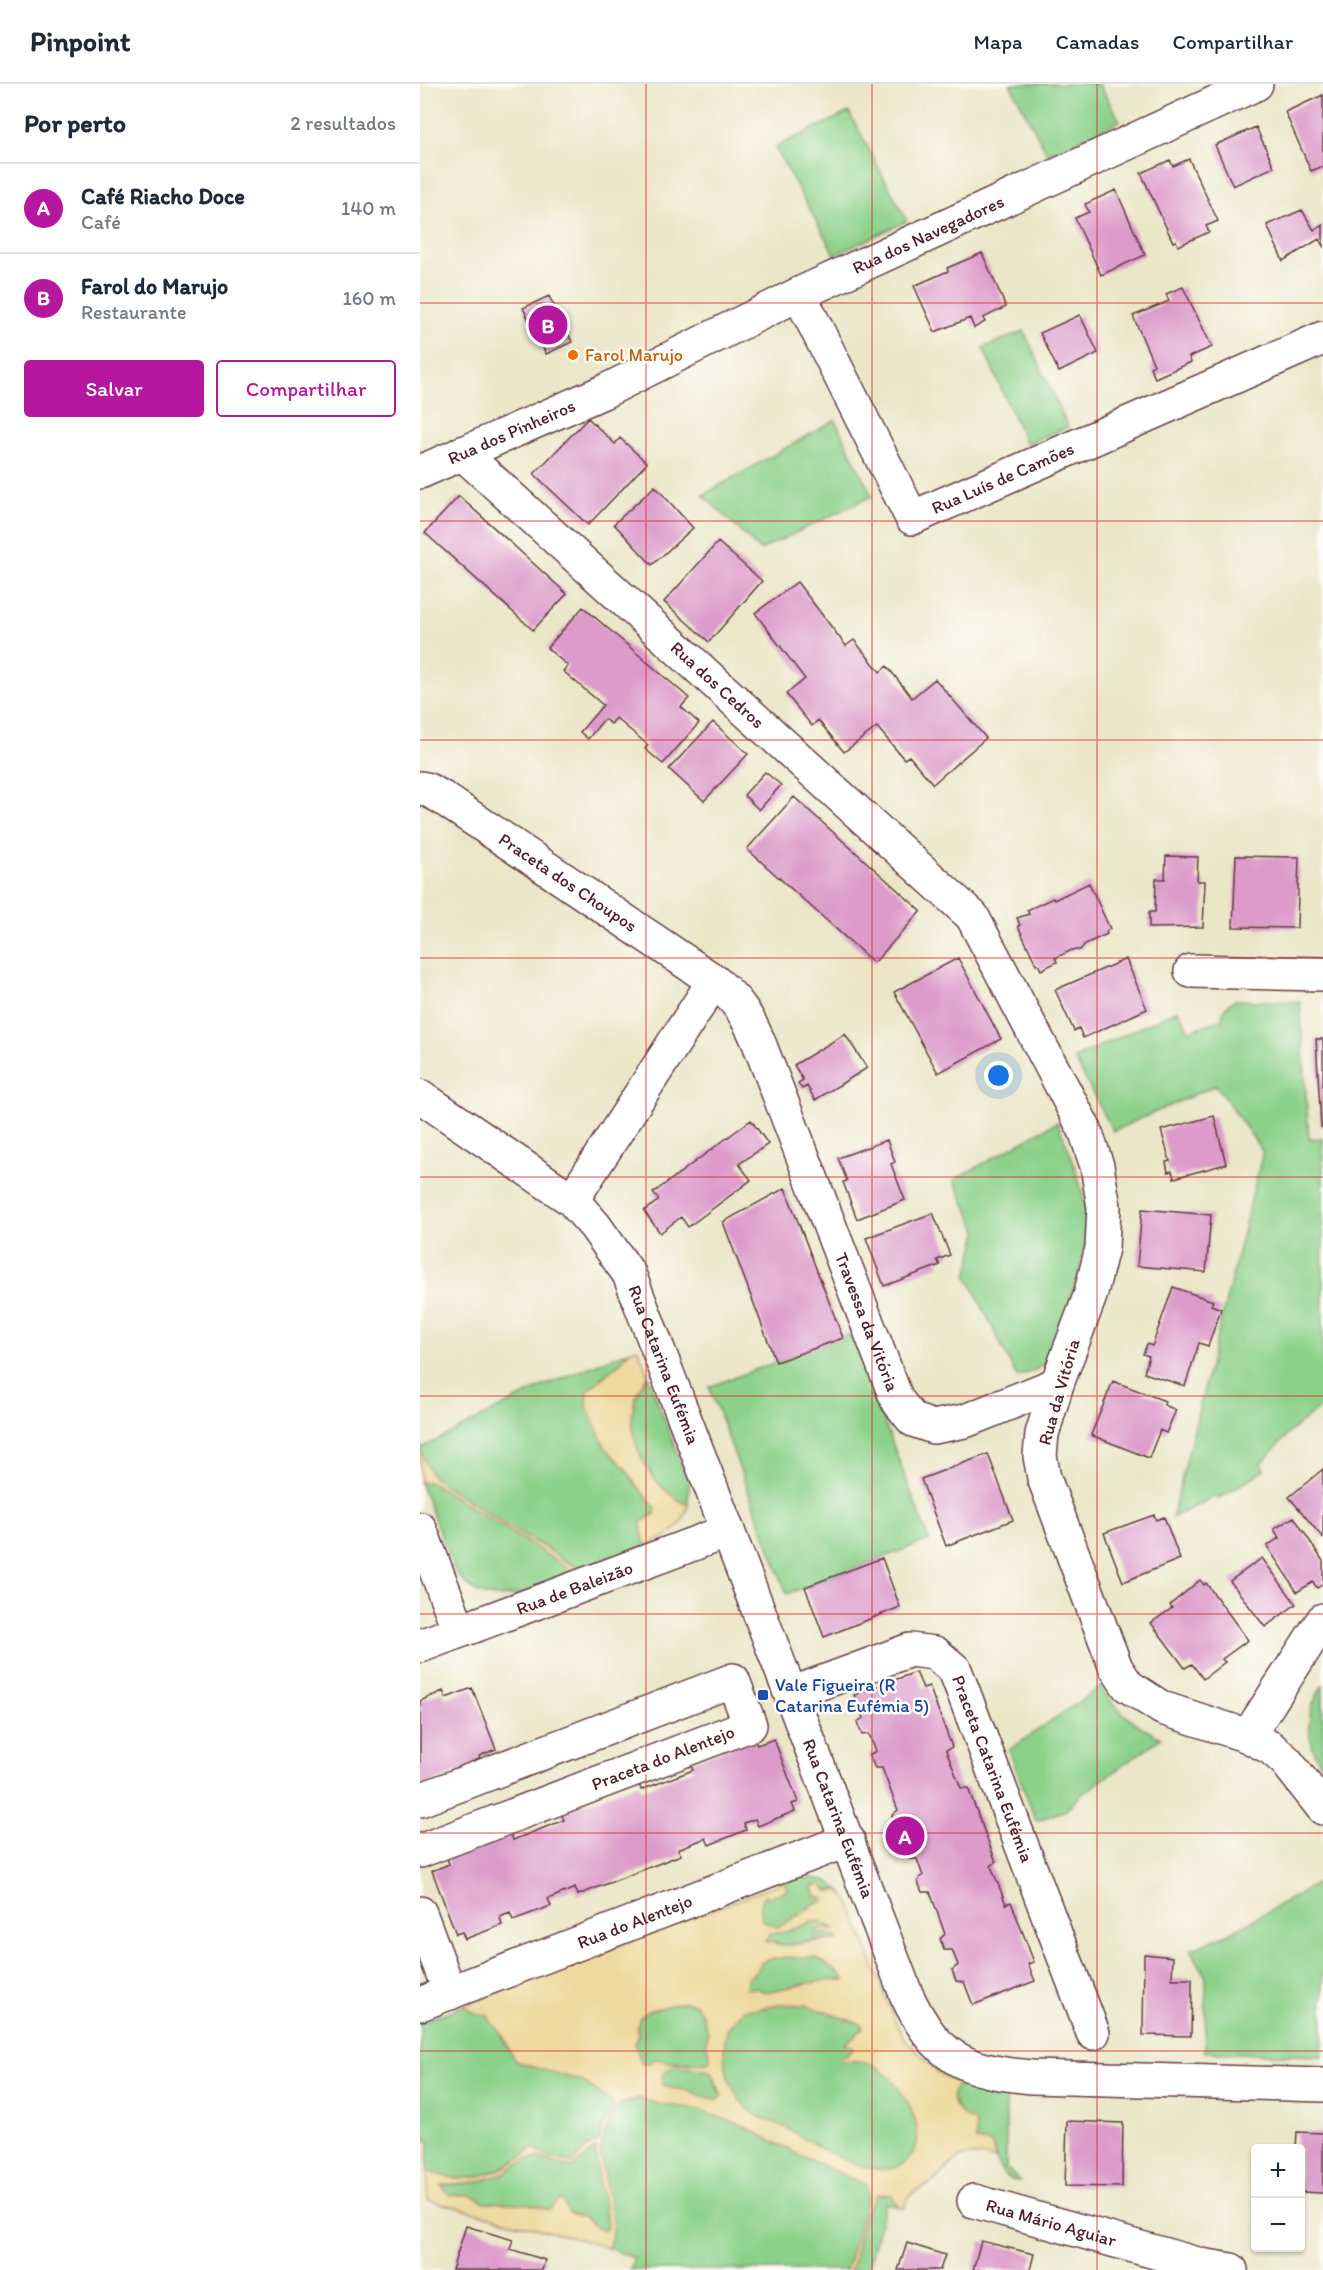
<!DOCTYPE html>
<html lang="pt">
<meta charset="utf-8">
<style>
body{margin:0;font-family:Itim,sans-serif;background:#f2f2f3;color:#1f2937}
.controls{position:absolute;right:18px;bottom:18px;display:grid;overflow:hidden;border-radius:6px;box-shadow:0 2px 4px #0004}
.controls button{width:54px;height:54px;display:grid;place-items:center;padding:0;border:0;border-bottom:2px solid #e0e1e3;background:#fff;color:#1f2937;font:30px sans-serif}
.you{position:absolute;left:579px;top:992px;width:21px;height:21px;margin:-15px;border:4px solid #fff;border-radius:50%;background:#1a73e8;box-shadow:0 0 0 9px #1a73e833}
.badge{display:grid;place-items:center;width:39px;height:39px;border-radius:50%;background:#b5179e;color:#fff;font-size:20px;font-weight:700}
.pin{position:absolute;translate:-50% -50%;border:3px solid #fff;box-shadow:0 2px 6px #0006}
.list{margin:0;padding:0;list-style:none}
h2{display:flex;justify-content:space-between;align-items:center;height:78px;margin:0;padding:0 24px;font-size:26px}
h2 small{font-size:20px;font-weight:400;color:#747a83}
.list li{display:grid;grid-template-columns:39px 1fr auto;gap:18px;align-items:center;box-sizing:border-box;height:90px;padding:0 24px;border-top:2px solid #e0e1e3}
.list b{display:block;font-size:22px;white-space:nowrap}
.list p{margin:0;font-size:20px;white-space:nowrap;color:#747a83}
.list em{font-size:20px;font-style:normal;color:#747a83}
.actions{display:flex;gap:12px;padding:18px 24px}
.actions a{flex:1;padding:14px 0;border:2px solid #b5179e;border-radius:6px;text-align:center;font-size:21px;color:#b5179e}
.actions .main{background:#b5179e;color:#fff}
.map{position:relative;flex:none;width:903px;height:2186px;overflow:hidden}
header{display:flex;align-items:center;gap:36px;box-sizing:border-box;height:84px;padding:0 30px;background:#fff;border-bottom:2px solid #e0e1e3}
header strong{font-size:28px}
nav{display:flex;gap:33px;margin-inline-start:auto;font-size:21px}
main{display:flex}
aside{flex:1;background:#fff}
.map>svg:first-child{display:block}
</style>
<header>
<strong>Pinpoint</strong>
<nav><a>Mapa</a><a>Camadas</a><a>Compartilhar</a></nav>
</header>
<main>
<aside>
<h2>Por perto<small>2 resultados</small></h2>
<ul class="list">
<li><span class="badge">A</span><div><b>Café Riacho Doce</b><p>Café</p></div><em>140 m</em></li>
<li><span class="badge">B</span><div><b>Farol do Marujo</b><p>Restaurante</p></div><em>160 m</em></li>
</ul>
<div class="actions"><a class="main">Salvar</a><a>Compartilhar</a></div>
</aside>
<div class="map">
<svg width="903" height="2186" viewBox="0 0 903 2186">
<rect width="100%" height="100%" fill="#fdfcf7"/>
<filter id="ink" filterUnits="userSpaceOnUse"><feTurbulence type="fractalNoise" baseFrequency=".0167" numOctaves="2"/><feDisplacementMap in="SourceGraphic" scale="12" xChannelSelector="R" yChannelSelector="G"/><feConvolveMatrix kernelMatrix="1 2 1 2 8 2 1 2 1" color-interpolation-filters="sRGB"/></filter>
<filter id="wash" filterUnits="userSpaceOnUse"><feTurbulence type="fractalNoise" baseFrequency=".008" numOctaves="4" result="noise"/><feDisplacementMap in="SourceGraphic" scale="24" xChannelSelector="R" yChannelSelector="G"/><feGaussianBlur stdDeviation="1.35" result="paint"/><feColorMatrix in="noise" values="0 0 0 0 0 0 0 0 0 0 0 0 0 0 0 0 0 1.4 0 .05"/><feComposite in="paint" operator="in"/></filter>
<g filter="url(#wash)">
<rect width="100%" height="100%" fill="#ebe6c8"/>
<path fill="#8cd18a" stroke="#6b785a" stroke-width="1.5" d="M590 0H679L700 37 628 71Z
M429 28 487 137 415 171 355 63Z
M604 247 648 343 606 360 563 264Z
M415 336 452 412 340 466 283 411Z
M815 916 880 918 889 1055 903 1054V1321L872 1346 841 1380 844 1386 798 1415 795 1412 752 1434 843 1068 796 1001 693 1047 654 974 758 926 769 947 802 935C803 924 806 921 815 916Z
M637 1038C650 1068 662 1097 666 1130 670 1165 654 1203 643 1237 639 1249 637 1265 629 1275 621 1285 608 1289 597 1293L547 1192 558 1148 534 1096Z
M431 1250 509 1456 367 1510 289 1303Z
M209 1267 201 1278 181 1294 185 1363 206 1385 216 1401 236 1424 235 1429 221 1438 223 1454 227 1461 169 1484 157 1483 143 1476 127 1465 95 1447 18 1397 12 1392 0 1365 121 1303Z
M228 1292 269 1400 268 1421C223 1401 192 1333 228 1292Z
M0 1398H11L150 1485 154 1490C111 1506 64 1535 34 1485Z
M903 1601V1683C884 1656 885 1627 903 1601Z
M680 1603C696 1627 715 1641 741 1654L661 1711 646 1726 616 1737 589 1666Z
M382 1793 406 1796 421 1807 393 1804 405 1817 390 1821 389 1825C382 1828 361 1843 357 1843 353 1842 346 1838 342 1836 342 1832 340 1826 340 1822 342 1804 368 1796 382 1793Z
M903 1796V1972L785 1968 786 1893 770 1866 808 1850Z
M399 1837 415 1846 405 1845 397 1850H409L418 1853V1856H391L364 1861 355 1858 345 1859 350 1849 366 1848 391 1838Z
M395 1873 418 1888 425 1896 401 1897 345 1908 336 1904 326 1905 327 1895 337 1887 341 1878 353 1874Z
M263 1918 275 1921 282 1930 288 1949 286 1960 290 1972 289 1979C265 1980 245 1975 222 1980L215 1960 219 1951 217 1944 220 1933 231 1926Z
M359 1920 385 1921 441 1940 443 1944 425 1960 434 1963 428 1970 419 1975V1977C432 1976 448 1976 459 1984 483 2002 519 2059 481 2081 450 2099 391 2058 363 2042 355 2038 346 2037 338 2032 311 2017 298 1975 307 1947 309 1940 319 1932 324 1926L338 1925Z
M43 1922 57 1930 68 1931C71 1939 78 1942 82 1949 83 1952 83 1956 84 1958 98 1983 112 1982 135 1987 145 1990 156 1995 165 1999 174 2004 184 2015 192 2017L194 2021 181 2046 180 2057 167 2063 153 2079C144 2077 134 2076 127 2071 121 2068 119 2066 112 2064 93 2082 53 2100 26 2093 20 2092 15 2089 8 2087L9 2059 0 2045V1938Z
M255 1982 291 1987 296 2003 302 2012 299 2016 275 2011 266 2006H252L243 2001 242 1991 247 1986Z
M538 2000 561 2008 586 2010V2084L600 2097C582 2098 575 2075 572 2060L556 2058 533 2017 532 2008Z
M218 2014 243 2021 272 2024 295 2031 324 2042 375 2069 447 2101 448 2111 426 2186H210L214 2174 188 2164C201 2134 180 2098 181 2066 182 2051 190 2036 197 2022Z
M176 2065C178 2092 185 2118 187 2145L182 2147 164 2134 148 2128 129 2126 110 2120 65 2118 50 2111H30L20 2102 57 2098 80 2091 107 2075 120 2073 137 2080 153 2083Z
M457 2110 471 2111 479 2123 465 2119 448 2186H431C438 2161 440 2131 457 2110Z"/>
<path fill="#eeda9e" stroke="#9c7c64" stroke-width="1.5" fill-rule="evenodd" d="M218 1264 228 1292C192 1333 223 1401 268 1421 264 1444 247 1454 227 1461L223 1454 221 1438 235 1430 236 1424 216 1401 206 1385 185 1363 167 1323 168 1306 201 1278 209 1267Z
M0 1365 12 1392 18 1397 95 1447 127 1465 143 1476 157 1483 169 1484 154 1490 150 1485 11 1398H0Z
M364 1798 367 1806 349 1813 344 1811 340 1820 342 1836C346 1838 353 1842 357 1843 361 1843 382 1828 389 1825L390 1821 404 1817 402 1813 394 1812 396 1809 392 1803 401 1800 408 1807H421L430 1820 474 1935 484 1954 517 1988 538 2000C524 2019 539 2030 555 2038L556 2057 572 2060 575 2075C552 2069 541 2069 524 2087 520 2091 515 2097 510 2100 496 2109 489 2105 484 2124L479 2123 471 2111 457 2110C440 2131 438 2161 431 2186H426L448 2111 446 2101 375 2069 324 2042 272 2024 243 2021 218 2014 197 2022C190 2036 182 2051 181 2067 180 2098 201 2134 188 2164L162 2156 8 2116V2087C15 2089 21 2092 27 2093 56 2099 92 2084 112 2064 119 2066 121 2068 127 2071 134 2076 144 2077 153 2079L167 2063 180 2057 181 2047 194 2021 192 2017C184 2015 174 2004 165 1999 142 1988 117 1987 94 1976L82 1950 71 1938 68 1931 57 1930 43 1922ZM399 1837 415 1845 395 1846 397 1850H409L418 1853 417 1856C399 1855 382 1862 364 1861 358 1861 353 1858 345 1858L350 1849 366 1848 391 1838ZM395 1873 418 1888 425 1896 401 1897 345 1908 336 1904 326 1905 327 1895 337 1887 342 1878 353 1874ZM263 1918 275 1920 282 1930 288 1949 286 1960 290 1972 289 1979 258 1980 236 1975 230 1979 222 1980 215 1960 219 1951 217 1944 220 1933 231 1926ZM359 1920 385 1921 441 1940 443 1945 425 1960 434 1964 428 1970 419 1975V1978C432 1975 448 1976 459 1984 483 2002 519 2059 481 2081 450 2099 391 2058 363 2042 355 2038 346 2037 338 2032 311 2017 298 1975 307 1947 309 1940 319 1932 324 1926L338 1925ZM255 1982 291 1987 302 2012 299 2016C288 2014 278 2011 268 2007 260 2004 253 2006 243 2001L242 1992 247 1986ZM176 2065 178 2095 186 2129 187 2145 182 2147 164 2134 148 2128 141 2115 129 2126 110 2120 65 2118 50 2111H30L21 2101 57 2098 80 2091 107 2075 120 2073 137 2080 153 2083Z"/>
<g id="blocks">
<path fill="#dc9bcb" d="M903 11V82L891 87 865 28Z
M836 43 854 83 813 102 795 61Z
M769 75 798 137 786 142 789 148 758 162 756 157 753 158 721 89 750 76 753 82Z
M696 106 725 171 681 191 655 134 669 128 665 120Z
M882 126 894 146 903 141V162L899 155 863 177 847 141Z
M562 169 586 223 563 234 565 238 554 244 550 234 515 248 494 202 528 187 527 184Z
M763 203 792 263 769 273 771 278 735 294 730 283 734 281 713 232 749 217 746 210Z
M129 212 152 258 126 270 103 224Z
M660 231 678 269 639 288 620 249Z
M168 334 195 360 200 354 227 379 168 441 114 390Z
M235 402 273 444 232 481 194 440Z
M39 412 147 510 113 546 5 449Z
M298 458 342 497 289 558 244 518Z
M377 498 426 562 434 556 460 588 467 582 492 614 515 595 566 654 513 700 489 672 484 675 457 643 424 668 398 636 392 642 366 610 385 595 335 529Z
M163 523 269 614 261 623 279 639 243 680 225 665 228 661 196 634 191 640 184 635 168 655 160 648 183 621 143 587 148 582 127 564Z
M293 638 328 670 284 717 249 685Z
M345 688 361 701 339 726 324 711Z
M374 713 501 827 454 879 327 765Z
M746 772 778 773 777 797H785L783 843 729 844V828H735L736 795H745Z
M816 772 879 773 877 844 813 843Z
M669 799 690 845 686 847 687 850 665 860 660 866H652L635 874 637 878 621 886 618 880H616L598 842 600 841 597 834 609 830 607 826 633 814 634 816Z
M538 874 581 955 518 989 474 908Z
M706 875 727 925 663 954 659 944 654 947 635 906Z
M425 950 447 984 395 1016 387 1002 382 1005 378 999 383 996 374 981Z
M896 955H903V1043H901Z
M794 1032 806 1080 754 1094 752 1087 748 1088 746 1078 750 1077 741 1046Z
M331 1036 348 1060 319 1080 331 1096 268 1143 261 1133 240 1149 224 1127 239 1116 233 1109Z
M467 1056 475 1078 471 1080 485 1116 437 1135 423 1098 427 1097 418 1074Z
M365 1104 423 1254 356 1278 303 1138Z
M722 1125 791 1131 786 1188 717 1182Z
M513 1129 530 1171 517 1176 520 1181 464 1202 446 1154Z
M753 1203 793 1217 791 1221 801 1225 788 1262 779 1259 765 1302 724 1289 729 1272 723 1270 727 1260 732 1262Z
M693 1297 745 1317 744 1321 756 1326 746 1349 740 1346 729 1374 671 1351Z
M568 1370 593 1436 526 1462 501 1395Z
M903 1385V1454L869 1413Z
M734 1431 736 1436 744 1433 760 1475 703 1498 684 1449Z
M874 1433 903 1477V1500L897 1504 893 1498 877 1508 847 1462 859 1454 854 1445Z
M462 1474 480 1523 404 1553 385 1503Z
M842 1474 876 1520 845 1543 810 1497Z
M780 1496 784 1501 786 1499 828 1556 802 1575 805 1578 783 1595 772 1580 765 1584 731 1539 752 1524 750 1521Z
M496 1588 503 1604 509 1602 532 1663 526 1666 541 1704H548L576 1778 571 1782 586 1820 591 1818 614 1878 608 1880 615 1897 553 1921 544 1898 536 1897 532 1886 538 1881 532 1866H524L520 1855 525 1850 510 1808H502L498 1798 500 1793 503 1792 497 1775H489L485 1764 487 1760 491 1759 484 1741H476L472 1731 478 1726 462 1684H455L449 1671 456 1667 449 1650 442 1651 437 1638 443 1634 434 1611Z
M52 1604 76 1665 59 1672 62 1679 0 1703V1617L23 1607 26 1614Z
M334 1654 337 1661 354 1655 378 1718 372 1720 375 1727 338 1742 335 1735 324 1739 326 1746 289 1761 286 1754 258 1765 261 1771 158 1811 155 1804 128 1815 131 1822 93 1836 90 1829 80 1833 82 1841 45 1855 42 1848 36 1850 12 1787 29 1780 27 1774 90 1749 93 1756 108 1750 144 1736 141 1729 219 1699 221 1706 273 1686 270 1678Z
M724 1870 753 1873 752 1895H772L771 1952 723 1951Z
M647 2037 703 2039 702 2103 645 2102Z
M877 2048 903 2049V2109L880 2108V2064H876Z
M46 2142 93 2156 90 2165 125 2176 122 2186H32Z
M561 2157 614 2170 610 2186H553Z
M487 2159 525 2171 520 2186H478Z"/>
</g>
</g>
<g filter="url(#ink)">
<use href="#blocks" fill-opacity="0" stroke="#623d43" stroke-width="1.5"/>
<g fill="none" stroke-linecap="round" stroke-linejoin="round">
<defs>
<g id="minor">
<path id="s1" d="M379 210 492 434 903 254"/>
<path id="s2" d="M42 369 552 832 665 1046 677 1082 684 1123 682 1164 670 1212 637 1300 622 1350 620 1372 624 1394 696 1584 708 1602 742 1624 828 1652 851 1664 866 1677 903 1724"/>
<path id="s3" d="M0 388 183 308 379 210 836 0"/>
<path id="s4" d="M0 704 6 705 21 713 294 897C318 916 327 931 339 959L477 1316 493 1336 513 1343 545 1337 637 1300"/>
<path d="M771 887 903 890"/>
<path id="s5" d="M0 1012 152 1116 175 1142 209 1190 486 1910C516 1974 543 1987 612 1993L903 2001"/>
<path d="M152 1116 294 897"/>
<path d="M0 1445 39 1546"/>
<path id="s6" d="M0 1562 308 1447"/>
<path id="s7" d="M371 1610 490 1566 515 1569 535 1586 673 1949"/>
<path d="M828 1652 903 1536"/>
<path d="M0 1716 313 1596 330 1641 0 1767"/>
<path d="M0 1829 30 1909"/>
<path id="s8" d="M0 1920 428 1756"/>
<path id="s9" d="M554 2117 781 2181 811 2186"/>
</g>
</defs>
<use href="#minor" stroke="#623d43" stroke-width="36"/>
<use href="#minor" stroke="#fff" stroke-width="33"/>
</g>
</g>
<path fill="none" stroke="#d62828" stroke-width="1.5" stroke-opacity="0.55" d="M226 0V2186M452 0V2186M677 0V2186M0 219H903M0 437H903M0 656H903M0 874H903M0 1093H903M0 1312H903M0 1530H903M0 1749H903M0 1967H903"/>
<circle fill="#e8710a" stroke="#fdfcf7" stroke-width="2" cx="153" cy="271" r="6"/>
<rect fill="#1a4fb4" stroke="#fdfcf7" stroke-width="2" x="337" y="1605" width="12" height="12" rx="3"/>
<g text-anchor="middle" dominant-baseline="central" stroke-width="5" stroke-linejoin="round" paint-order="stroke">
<g font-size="18" fill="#4a1f2b" stroke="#fdfcf7">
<text stroke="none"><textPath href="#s3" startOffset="561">Rua dos Navegadores</textPath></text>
<text stroke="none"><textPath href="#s3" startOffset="100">Rua dos Pinheiros</textPath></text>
<text stroke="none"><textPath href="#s1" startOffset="350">Rua Luís de Camões</textPath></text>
<text stroke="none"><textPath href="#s2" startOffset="345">Rua dos Cedros</textPath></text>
<text stroke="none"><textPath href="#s4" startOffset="176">Praceta dos Choupos</textPath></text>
<text stroke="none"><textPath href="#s4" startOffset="729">Travessa da Vitória</textPath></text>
<text stroke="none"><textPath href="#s5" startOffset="375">Rua Catarina Eufémia</textPath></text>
<text transform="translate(639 1308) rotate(-74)">Rua da Vitória</text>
<text stroke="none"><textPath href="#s6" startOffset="165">Rua de Baleizão</textPath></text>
<text transform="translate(243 1674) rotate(-21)">Praceta do Alentejo</text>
<text stroke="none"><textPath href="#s7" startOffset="284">Praceta Catarina Eufémia</textPath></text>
<text stroke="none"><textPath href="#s5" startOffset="861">Rua Catarina Eufémia</textPath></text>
<text stroke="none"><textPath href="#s8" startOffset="230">Rua do Alentejo</textPath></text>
<text stroke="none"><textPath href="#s9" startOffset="80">Rua Mário Aguiar</textPath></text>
</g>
<g font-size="18" fill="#c56008" stroke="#fdfcf7" text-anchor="start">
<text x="165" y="271">Farol Marujo</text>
</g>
<g font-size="18" fill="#164399" stroke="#fdfcf7" text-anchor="start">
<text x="355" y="1601">Vale Figueira (R<tspan x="355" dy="21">Catarina Eufémia 5)</tspan></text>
</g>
</g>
</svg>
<div class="controls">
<button>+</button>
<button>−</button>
</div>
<div class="you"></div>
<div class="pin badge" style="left:485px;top:1752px">A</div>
<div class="pin badge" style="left:128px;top:241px">B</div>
</div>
</main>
